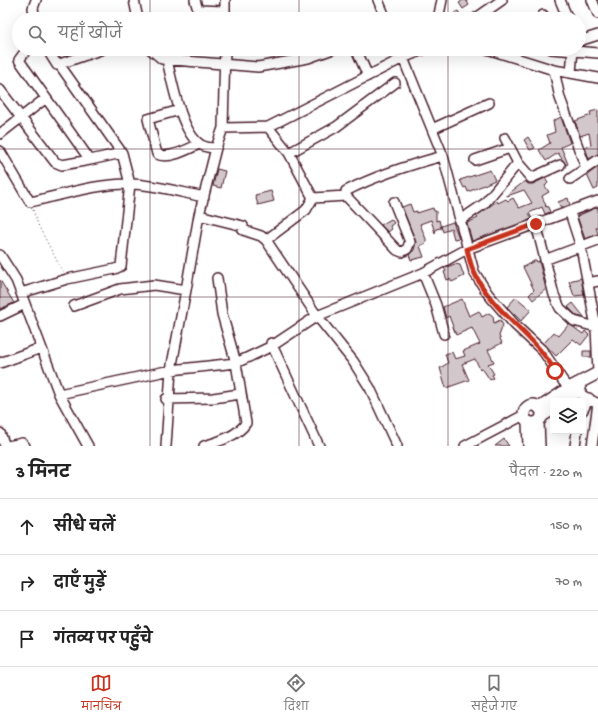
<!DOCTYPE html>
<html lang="hi">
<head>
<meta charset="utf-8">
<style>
  :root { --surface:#fff; --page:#f2f2f2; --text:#222; --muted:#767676; --line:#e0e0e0; --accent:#c8321e }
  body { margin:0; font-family:"Gochi Hand","Playpen Sans Deva",sans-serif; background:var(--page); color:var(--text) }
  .controls { position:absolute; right:12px; bottom:12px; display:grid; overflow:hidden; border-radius:4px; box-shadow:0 4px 16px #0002 }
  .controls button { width:36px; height:36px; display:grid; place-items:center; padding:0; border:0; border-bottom:1px solid var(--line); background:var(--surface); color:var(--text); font:20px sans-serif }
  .stop { position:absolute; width:12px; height:12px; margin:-9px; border:3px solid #c8321e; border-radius:50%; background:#fff }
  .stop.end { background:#c8321e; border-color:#fff; box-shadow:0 1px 4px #0008 }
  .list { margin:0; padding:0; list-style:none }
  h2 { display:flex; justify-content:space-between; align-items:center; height:52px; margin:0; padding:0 16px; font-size:17px }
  h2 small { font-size:13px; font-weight:400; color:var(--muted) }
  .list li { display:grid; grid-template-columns:26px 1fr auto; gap:12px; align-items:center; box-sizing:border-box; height:56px; padding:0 16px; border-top:1px solid var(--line) }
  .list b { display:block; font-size:15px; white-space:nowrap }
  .list em { font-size:13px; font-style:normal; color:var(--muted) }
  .icon { flex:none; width:22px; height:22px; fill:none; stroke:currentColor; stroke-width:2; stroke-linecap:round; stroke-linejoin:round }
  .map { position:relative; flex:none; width:598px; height:446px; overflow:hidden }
  .search { position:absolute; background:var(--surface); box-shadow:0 4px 16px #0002; left:12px; right:12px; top:12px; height:44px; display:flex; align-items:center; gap:10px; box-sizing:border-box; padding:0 14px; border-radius:22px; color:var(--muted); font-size:15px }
  .sheet { height:220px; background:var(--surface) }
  nav { display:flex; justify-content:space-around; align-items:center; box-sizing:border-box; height:56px; border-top:1px solid var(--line); background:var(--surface); font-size:11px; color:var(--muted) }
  nav a { display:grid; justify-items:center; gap:2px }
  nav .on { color:var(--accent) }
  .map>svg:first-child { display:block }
  .building { fill:#d2c7cb; stroke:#4a1f2b }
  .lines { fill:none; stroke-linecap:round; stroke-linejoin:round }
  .minor-casing { stroke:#4a1f2b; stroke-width:12 }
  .major-casing { stroke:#4a1f2b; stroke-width:14 }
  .path { stroke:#4a1f2b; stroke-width:1; stroke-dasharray:1 3; stroke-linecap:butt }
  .minor { stroke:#fff; stroke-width:9 }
  .major { stroke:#fff; stroke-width:11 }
  .route { stroke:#c8321e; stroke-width:5 }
  .grid { fill:none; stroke:#4a1f2b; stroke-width:1; stroke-opacity:0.55 }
</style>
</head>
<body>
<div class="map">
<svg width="598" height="446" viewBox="0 0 598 446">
  <rect width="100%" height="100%" fill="#fff"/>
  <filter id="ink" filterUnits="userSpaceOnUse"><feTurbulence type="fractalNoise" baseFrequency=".025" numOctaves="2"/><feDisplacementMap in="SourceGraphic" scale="8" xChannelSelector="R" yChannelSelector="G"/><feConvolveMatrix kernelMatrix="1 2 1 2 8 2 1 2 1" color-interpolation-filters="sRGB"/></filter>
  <g filter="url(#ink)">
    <path class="building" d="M463,0H466L469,5L463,9L459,3Z
      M458,11L463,19H454L452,15Z
      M598,110V154L589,159L585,147L591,145L589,133L580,136L575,121L591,115L590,112Z
      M561,117L570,143L561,147L568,164L566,165L558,153L546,161L539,150L550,143L547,135L555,132L553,121Z
      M528,137L535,148L530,150L524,140Z
      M598,167V188L594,190L587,175Z
      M217,169L225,171L221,188L213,186Z
      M490,170L495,180L468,192L466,187L464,188L460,180Z
      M545,178L548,183L545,186L549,192L542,196L546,206H545L548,207L550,212L545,214L542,207L529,213L532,219L472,241L467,223L478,218L476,216L497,201L498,203L506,199L508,201L513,198L519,208L532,203L524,190L507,196V195L525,181L528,184H533Z
      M271,191L274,201L258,205L255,195Z
      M568,198L570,205L561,208L558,202Z
      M410,204L413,212L417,211V213L433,208L434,211H436V221L439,220L441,228L436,229L435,233L431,220L420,224L426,239V243L420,246L424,257L411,260L409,255L414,250L416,242L402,207Z
      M598,207V226L596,227L598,234L585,239L577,216Z
      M391,219L394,223L390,226L392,229L388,232L381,225Z
      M453,222L459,238L454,239L451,228L443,232L441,226Z
      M536,260L537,262L539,261L546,289L533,300L529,295L534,290L523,267Z
      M455,264L460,265L464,276L452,282L450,279L447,280L444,272L446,271L444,268Z
      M581,278L584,295L574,296L569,281Z
      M0,280L14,303L0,309Z
      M516,297L531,310L521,321L507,307Z
      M462,299L469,316L479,311L482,317L489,313L493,316L494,323L500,320L503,325L499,336L502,343L488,350L494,362L488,364L494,374L492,375L494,378L490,380L482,368L480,369L475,359L462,364L469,380L446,388L440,368L448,363L445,354L452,352L455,359L465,356L463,351L480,344L472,328L456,335L449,316L446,318L443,307Z
      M573,303L585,318L577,316L568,307Z
      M569,324L583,334L585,331L589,335L581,345L573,339L556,356L544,343L554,332L559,336Z
      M583,351H591V357H583Z
      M504,439L509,446H495Z"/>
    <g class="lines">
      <defs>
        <path id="minor" d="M134,0L138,19
          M195,0L198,10L225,11
          M225,0V19
          M378,0L386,19
          M560,0L568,19
          M592,0L598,14
          M543,15L544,19
          M35,19L33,8L36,0
          M438,19L442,0
          M475,19L502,0
          M579,41L598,35
          M27,49L19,60L46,98
          M47,49L57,65L103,49
          M150,49L162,59L258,67L308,58L333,49
          M356,49L368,76
          M425,49L403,58L443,156L474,272L488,294L514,324L543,351L563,381L569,388L598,404
          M487,49L554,70L598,78
          M551,49L598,53
          M167,60C172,81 181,133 201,145C205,147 211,148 216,148
          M59,64L122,153
          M554,70L560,98L586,168
          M571,73L573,49
          M0,90L55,162L62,165L90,160
          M180,110L148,119L157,154C168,160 189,149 199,144
          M268,127L289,153L313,198
          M223,128L268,127L403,58L400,49
          M432,129L489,103
          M0,134L46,98L90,160L122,153L130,184L121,266L115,269L67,279L21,293
          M0,151L30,202C62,195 98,183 132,184C156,185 180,192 204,197
          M289,153L336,127L395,83
          M475,160L510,148
          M518,163L531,178L560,165
          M570,179L598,160
          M346,196L397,250L402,252L407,249L410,242L394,202
          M313,198L346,196V191C377,175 409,165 443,156
          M570,213L581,247L596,327L598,373
          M199,215L243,226V230L261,236L266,240L317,316L353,361L370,388L397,446
          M459,221L484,204L518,163L505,138
          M536,224L554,295L560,308L574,321L596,327
          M266,240L306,210L313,198
          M0,255L16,280L59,394L88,446
          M547,259L598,240
          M423,273L436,305L444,334
          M588,283L598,281
          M74,306L120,289L154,285L186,290
          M0,316L25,304
          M271,343L319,446
          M0,363L41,348
          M59,394L171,370L236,363L272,346L317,316L423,273L467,249L598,201
          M166,399L213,398L240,394
          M583,410L589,398
          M0,433L5,446
          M8,446L22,443L25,446
          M166,446L171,370L186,290L199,215L216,148L223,128L225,49
          M204,446C217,442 238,436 246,423L236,363L222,314L217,278
          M465,446L524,415
          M575,446L577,431
          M592,446L598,403"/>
        <path id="major" d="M564,401L580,389
          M524 414a9 9 0 1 1 18 0a9 9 0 1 1-18 0Z
          M539,408L569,388L598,373
          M542,416L553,409
          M528,422L529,446
          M538,422L539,446"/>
      </defs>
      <use href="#minor" class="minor-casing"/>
      <use href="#major" class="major-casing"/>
      <path class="path" d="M33,210L39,227L63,272"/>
      <use href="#minor" class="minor"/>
      <use href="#major" class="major"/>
    </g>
  </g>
  <g class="lines" filter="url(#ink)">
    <path class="route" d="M536,224L467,249C469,256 470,265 474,272C492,312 534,334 555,371"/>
  </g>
  <path class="grid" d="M150,0V19M299,0V19M448,0V19M150,49V446M299,49V446M448,49V446M0,149H598M0,297H598"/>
</svg>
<div class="controls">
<button><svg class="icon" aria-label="layers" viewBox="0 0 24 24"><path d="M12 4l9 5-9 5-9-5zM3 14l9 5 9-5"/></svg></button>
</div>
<div class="stop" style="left:555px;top:371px"></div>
<div class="stop end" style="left:536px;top:224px"></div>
<div class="search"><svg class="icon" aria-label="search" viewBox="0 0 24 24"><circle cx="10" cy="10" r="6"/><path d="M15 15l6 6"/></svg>यहाँ खोजें</div>
</div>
<section class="sheet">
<h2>3 मिनट<small>पैदल · 220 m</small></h2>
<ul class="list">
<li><svg class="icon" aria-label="ahead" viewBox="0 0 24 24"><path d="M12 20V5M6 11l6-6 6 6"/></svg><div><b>सीधे चलें</b></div><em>150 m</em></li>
<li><svg class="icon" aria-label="right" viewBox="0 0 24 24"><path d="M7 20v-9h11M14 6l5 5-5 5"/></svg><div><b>दाएँ मुड़ें</b></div><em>70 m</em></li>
<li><svg class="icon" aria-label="arrive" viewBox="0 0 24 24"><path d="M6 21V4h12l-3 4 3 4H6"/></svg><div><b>गंतव्य पर पहुँचे</b></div></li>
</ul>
</section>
<nav>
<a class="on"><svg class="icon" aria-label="map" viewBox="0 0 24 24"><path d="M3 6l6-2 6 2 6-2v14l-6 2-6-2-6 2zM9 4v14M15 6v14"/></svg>मानचित्र</a>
<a><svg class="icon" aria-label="directions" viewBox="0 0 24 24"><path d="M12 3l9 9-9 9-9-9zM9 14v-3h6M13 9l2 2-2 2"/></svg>दिशा</a>
<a><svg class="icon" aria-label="saved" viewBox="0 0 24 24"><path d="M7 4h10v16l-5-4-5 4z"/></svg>सहेजे गए</a>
</nav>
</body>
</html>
